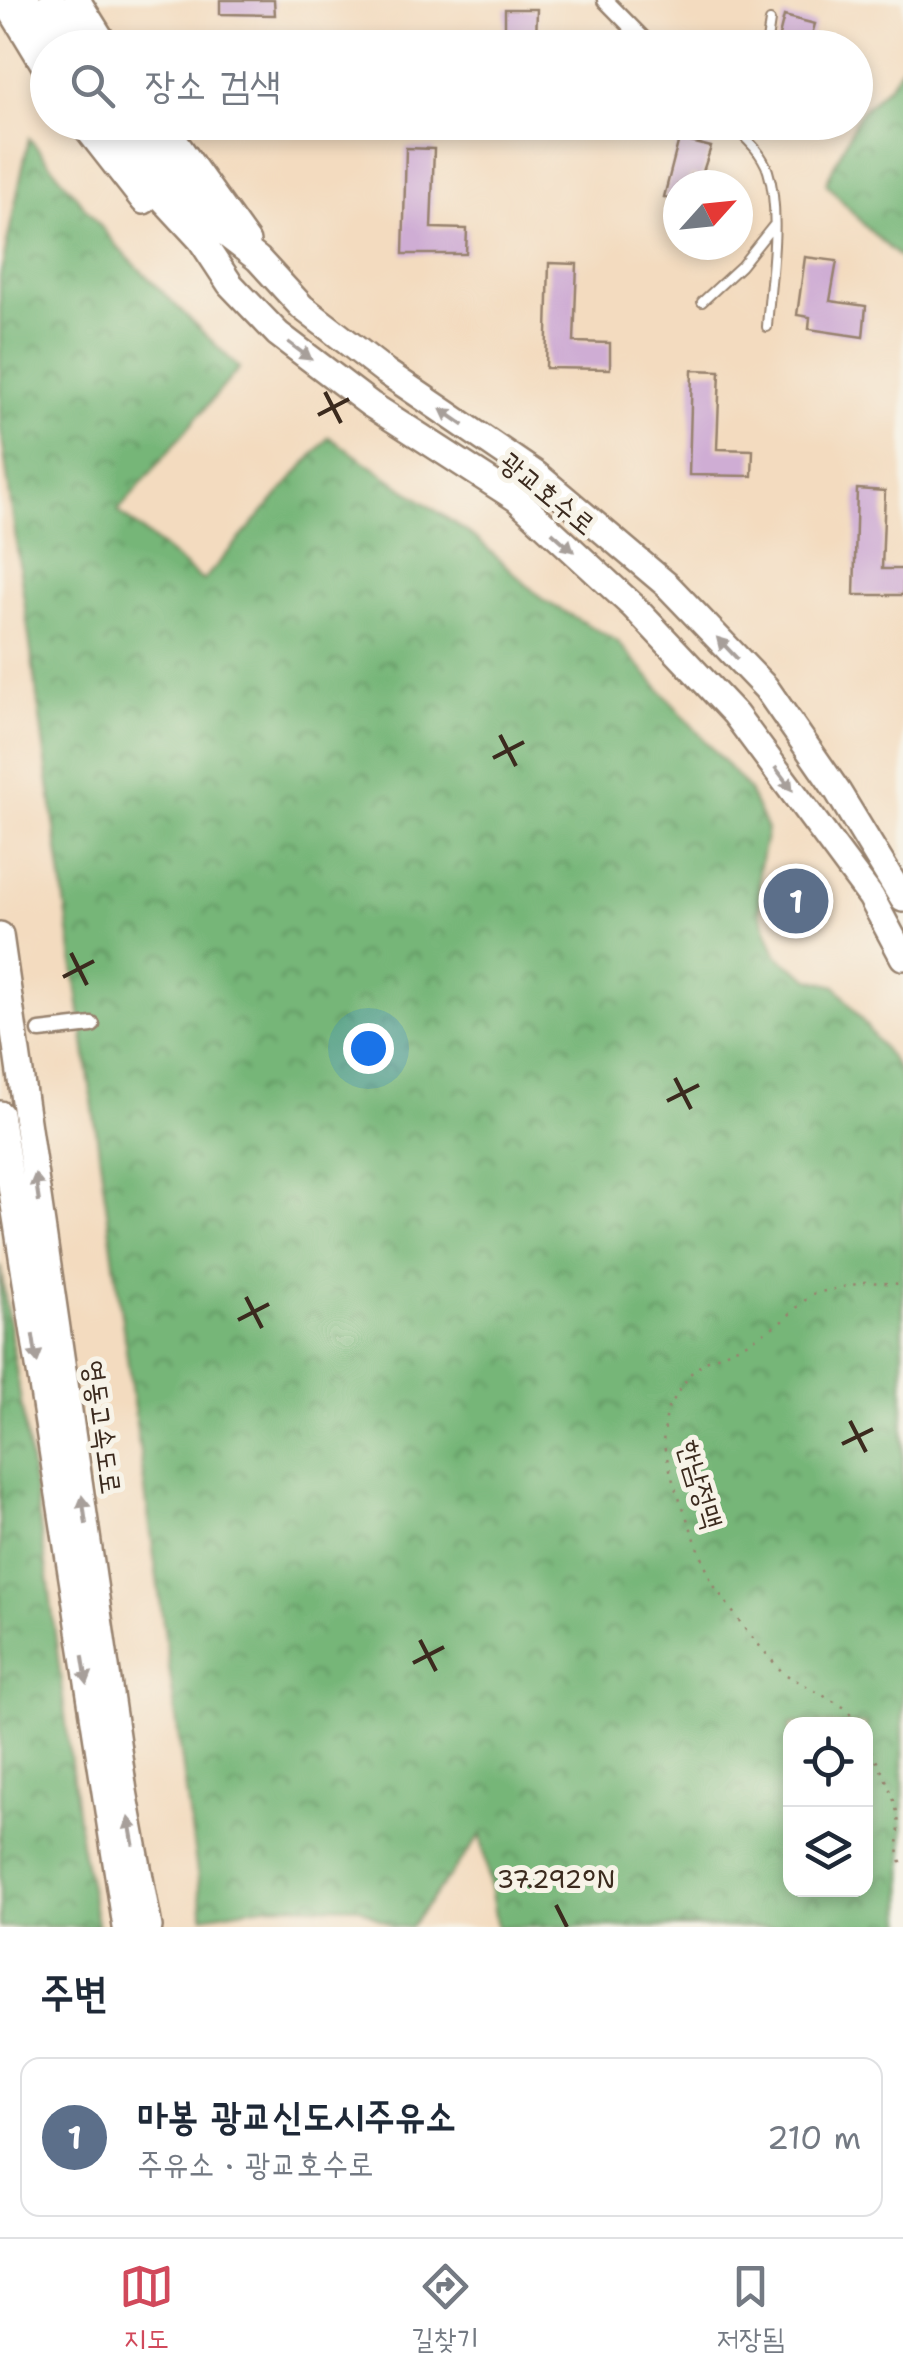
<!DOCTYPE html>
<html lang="ko">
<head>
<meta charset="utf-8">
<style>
  :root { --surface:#fff; --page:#f2f2f3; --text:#1f2937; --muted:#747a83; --line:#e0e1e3; --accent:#d1495b }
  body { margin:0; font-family:"Shantell Sans","Poor Story",sans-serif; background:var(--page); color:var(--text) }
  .controls { position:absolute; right:30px; bottom:30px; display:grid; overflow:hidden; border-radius:20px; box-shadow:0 5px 15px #0003 }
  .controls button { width:90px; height:90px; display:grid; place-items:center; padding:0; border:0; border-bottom:2px solid var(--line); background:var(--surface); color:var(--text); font:50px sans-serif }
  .compass { position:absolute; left:663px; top:170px; width:90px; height:90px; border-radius:50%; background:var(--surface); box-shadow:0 5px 15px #0003; rotate:63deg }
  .you { position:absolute; left:368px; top:1048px; width:35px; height:35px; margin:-25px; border:8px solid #fff; border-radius:50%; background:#1a73e8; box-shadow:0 0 0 15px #1a73e833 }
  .badge { display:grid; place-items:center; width:65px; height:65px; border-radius:50%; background:var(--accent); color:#fff; font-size:32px; font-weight:700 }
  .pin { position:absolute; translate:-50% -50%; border:5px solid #fff; box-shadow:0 2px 10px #0006 }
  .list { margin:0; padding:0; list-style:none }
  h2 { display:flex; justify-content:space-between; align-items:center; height:130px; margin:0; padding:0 40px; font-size:42px }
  h2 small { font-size:32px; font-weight:400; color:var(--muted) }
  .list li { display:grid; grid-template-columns:65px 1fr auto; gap:30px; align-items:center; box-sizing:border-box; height:160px; margin:0 20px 20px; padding:0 20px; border:2px solid var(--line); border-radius:20px }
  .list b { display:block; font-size:38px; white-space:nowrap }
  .list p { margin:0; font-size:32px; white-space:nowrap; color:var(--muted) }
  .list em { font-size:32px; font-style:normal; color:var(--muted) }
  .icon { flex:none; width:55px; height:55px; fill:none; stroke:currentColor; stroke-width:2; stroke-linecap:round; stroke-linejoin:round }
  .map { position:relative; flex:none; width:903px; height:1927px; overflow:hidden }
  .search { position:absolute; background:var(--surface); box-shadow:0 5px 15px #0003; left:30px; right:30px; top:30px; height:110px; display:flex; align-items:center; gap:25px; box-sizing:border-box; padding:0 35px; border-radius:55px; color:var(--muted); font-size:38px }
  .sheet { height:310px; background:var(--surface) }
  nav { display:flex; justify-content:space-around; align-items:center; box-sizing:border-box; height:140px; border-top:2px solid var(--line); background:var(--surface); font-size:28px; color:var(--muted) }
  nav a { display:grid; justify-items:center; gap:5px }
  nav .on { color:var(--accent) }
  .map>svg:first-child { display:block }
  .forest { fill:url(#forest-crowns); stroke:#58704b; stroke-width:2.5; fill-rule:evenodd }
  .building { fill:#cfadd4 }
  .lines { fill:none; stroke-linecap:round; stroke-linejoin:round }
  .lane-casing { stroke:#97826e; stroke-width:12 }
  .street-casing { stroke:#97826e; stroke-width:19 }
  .highway-casing { stroke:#97826e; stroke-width:30 }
  .path { stroke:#97826e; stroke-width:2.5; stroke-dasharray:2.5 8; stroke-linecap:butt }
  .lane { stroke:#fff; stroke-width:8 }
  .street { stroke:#fff; stroke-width:14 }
  .highway { stroke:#fff; stroke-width:25 }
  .oneway { fill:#a79f9a }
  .ticks { fill:none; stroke:#3b2a1e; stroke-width:4 }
  .labels { text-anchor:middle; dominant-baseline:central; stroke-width:10; stroke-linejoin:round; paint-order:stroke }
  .street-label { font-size:28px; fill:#3b2a1e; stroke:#f7f3e8 }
  .ticks-label { font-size:25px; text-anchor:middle; fill:#3b2a1e; stroke:#f7f3e8; stroke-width:10; stroke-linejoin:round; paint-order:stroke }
</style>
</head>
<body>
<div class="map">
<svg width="903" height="1927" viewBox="0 0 903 1927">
  <defs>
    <pattern id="forest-crowns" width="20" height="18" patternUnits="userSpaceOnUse" patternTransform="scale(2.5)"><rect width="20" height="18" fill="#76b678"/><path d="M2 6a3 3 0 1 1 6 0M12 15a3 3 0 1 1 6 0" fill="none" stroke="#629462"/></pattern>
  </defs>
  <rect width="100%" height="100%" fill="#f7f3e8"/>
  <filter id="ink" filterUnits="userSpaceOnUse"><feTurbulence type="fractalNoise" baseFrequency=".01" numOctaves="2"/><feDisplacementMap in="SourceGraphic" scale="20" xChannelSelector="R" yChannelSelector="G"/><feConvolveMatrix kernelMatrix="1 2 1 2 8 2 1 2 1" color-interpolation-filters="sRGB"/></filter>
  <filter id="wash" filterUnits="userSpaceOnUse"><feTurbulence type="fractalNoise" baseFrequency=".0048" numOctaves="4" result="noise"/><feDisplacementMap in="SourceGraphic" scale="40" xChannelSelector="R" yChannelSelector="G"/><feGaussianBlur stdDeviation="2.25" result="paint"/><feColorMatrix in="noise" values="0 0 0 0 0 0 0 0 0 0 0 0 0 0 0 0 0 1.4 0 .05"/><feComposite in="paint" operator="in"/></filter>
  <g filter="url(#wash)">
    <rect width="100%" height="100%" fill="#f3dbbf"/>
    <path class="forest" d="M903,64V261L865,226L826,183L859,114L891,83Z
      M29,138L119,249L239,368L118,511L203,581L329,437L477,539L543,600L617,641L748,789L767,830L759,870L760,912L776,955L810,979L836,986L897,1067L903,1083V1927H497L481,1835L410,1927H393L359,1907L270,1905L203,1916L0,423V277ZM790,1724H866V1890H790Z
      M0,1265L49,1585L81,1844L98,1927H0Z"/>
    <g id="blocks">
      <path class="building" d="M220,0H274L275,15L220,14Z
        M505,9H537L536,41H525V48H505Z
        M784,16L815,24L808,48H776Z
        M679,139L711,147L701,178L691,175L688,185H678V200L664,197Z
        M406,148L434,149L431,228L467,229L466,254H403Z
        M805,257L837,261L830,301L866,306L863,337L809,329L810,317L797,315Z
        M549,263L577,264L574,342L610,343V369L546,368Z
        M692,370L720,371L717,449L753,450L752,476L689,475Z
        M857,489L885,491L882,569H903V595H854Z"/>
    </g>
  </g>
  <g filter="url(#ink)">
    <use href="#blocks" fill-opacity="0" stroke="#97826e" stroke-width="2.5"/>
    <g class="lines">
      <defs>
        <path id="lane" d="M766,48L770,21
          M729,122C744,137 761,150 768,171C782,215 770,281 767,327
          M702,302L741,266L773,226"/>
        <path id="street" d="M605,0L652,48
          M40,1031L92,1025"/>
        <path id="highway" d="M5,0L48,71
          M27,0L56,48
          M52,0L82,48
          M77,0L107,48
          M82,122L144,201
          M107,122L163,199L201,240L230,284L278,334L370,404L517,499L633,606L735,714L871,897L903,957
          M134,122L214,225L258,259L302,307L386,372L537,475L667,585L766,688L838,792L903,899
          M161,122L247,242
          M0,935L124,1791L149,1927
          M0,1114L126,1927"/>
      </defs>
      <use href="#lane" class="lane-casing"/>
      <use href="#street" class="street-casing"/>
      <use href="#highway" class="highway-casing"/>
      <path class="path" d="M856,1724L847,1709L783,1673L745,1629L712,1583L674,1485L663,1442L667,1410L690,1374L706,1361L749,1342L781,1322L812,1294L865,1282L903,1284
        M866,1742C879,1765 894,1791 898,1818C901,1836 894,1850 903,1867"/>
      <use href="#lane" class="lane"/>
      <use href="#street" class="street"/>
      <use href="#highway" class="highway"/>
    </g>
    <defs><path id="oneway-solid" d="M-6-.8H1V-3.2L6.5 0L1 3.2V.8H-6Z" transform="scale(2.5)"/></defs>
    <g class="oneway">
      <use href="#oneway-solid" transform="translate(300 351) rotate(37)"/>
      <use href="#oneway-solid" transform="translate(452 417) rotate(-145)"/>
      <use href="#oneway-solid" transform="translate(563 542) rotate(42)"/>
      <use href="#oneway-solid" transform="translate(727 648) rotate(-134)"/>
      <use href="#oneway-solid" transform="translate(784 779) rotate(53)"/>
      <use href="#oneway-solid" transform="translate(37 1188) rotate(-98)"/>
      <use href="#oneway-solid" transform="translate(35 1349) rotate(81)"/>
      <use href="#oneway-solid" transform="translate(84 1510) rotate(-98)"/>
      <use href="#oneway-solid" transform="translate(85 1670) rotate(81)"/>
      <use href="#oneway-solid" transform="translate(131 1831) rotate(-100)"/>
    </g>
  </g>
  <path class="ticks" d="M325,392L341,423M318,415L349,399M500,735L516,766M493,758L524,742M71,953L87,985M63,977L94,961M675,1078L691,1109M667,1101L699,1085M246,1297L262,1328M238,1320L269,1304M850,1421L866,1452M842,1444L873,1429M420,1640L436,1671M413,1663L444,1647M556,1905L567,1927"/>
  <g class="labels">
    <g class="street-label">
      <text transform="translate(548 493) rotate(39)">광교호수로</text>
      <text transform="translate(103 1427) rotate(82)">영동고속도로</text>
      <text transform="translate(701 1484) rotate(73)">한남정맥</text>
    </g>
  </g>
  <g class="ticks-label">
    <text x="556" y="1888">37.292°N</text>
  </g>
</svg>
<div class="controls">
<button><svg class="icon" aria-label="locate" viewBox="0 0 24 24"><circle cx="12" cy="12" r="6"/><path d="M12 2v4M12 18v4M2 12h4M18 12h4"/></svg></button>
<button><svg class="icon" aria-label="layers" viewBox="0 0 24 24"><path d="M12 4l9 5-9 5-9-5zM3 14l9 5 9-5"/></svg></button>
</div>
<svg class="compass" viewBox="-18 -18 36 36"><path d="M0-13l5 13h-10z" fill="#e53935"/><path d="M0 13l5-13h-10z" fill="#747a83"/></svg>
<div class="you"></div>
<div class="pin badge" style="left:796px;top:901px;background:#5c6f8a">1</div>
<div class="search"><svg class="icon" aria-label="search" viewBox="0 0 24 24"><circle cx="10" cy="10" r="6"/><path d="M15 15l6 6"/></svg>장소 검색</div>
</div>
<section class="sheet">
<h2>주변<small></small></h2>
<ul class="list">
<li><span class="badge" style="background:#5c6f8a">1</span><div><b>마봉 광교신도시주유소</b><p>주유소 · 광교호수로</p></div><em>210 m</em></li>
</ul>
</section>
<nav>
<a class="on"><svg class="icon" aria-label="map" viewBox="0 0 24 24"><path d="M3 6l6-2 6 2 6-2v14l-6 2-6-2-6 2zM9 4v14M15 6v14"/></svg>지도</a>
<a><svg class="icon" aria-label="directions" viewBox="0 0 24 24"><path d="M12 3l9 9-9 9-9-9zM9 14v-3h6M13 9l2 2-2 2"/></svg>길찾기</a>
<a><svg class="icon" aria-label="saved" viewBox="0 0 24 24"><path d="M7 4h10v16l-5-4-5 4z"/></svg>저장됨</a>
</nav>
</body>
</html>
